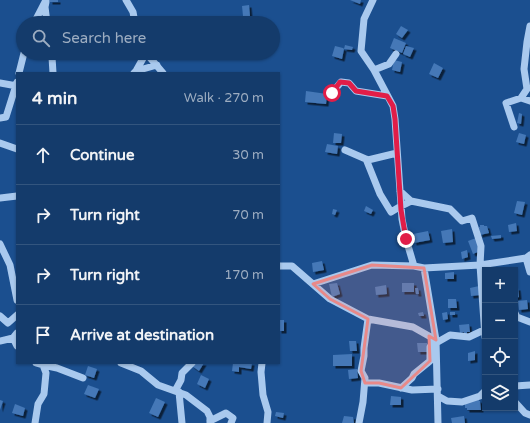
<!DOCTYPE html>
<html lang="en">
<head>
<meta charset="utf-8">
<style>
  :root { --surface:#143b6b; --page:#214673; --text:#f1f3f6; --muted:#9dadc1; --line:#33557e }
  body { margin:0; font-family:"Varela Round",sans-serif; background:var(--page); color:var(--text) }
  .controls { position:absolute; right:12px; bottom:12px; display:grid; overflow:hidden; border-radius:0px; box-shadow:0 1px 3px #0004 }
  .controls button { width:36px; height:36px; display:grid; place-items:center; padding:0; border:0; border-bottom:1px solid var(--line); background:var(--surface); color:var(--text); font:20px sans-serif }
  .stop { position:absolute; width:12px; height:12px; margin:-9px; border:3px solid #e11d48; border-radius:50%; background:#fff }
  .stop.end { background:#e11d48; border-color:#fff; box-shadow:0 1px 4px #0008 }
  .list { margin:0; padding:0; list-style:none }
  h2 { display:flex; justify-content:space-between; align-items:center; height:52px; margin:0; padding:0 16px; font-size:17px }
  h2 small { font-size:13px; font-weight:400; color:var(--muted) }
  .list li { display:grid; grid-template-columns:26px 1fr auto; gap:12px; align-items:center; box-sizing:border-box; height:60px; padding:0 16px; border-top:1px solid var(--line) }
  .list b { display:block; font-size:15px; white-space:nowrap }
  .list em { font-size:13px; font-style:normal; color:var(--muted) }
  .icon { flex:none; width:22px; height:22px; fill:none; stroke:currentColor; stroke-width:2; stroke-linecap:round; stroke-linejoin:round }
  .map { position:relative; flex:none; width:530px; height:423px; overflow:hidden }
  .search { position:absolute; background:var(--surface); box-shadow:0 1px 3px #0004; left:16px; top:16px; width:264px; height:44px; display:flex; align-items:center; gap:10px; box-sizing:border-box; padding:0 14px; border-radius:22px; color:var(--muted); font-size:15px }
  .panel { position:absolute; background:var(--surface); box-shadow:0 1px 3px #0004; left:16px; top:72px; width:264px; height:292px; border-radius:0px }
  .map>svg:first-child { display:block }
  .building { fill:#4478b7; filter:url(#shadow) }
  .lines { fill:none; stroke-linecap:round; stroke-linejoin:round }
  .minor { stroke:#a9c9ee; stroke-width:7 }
  .route { stroke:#e11d48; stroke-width:5 }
  .marked { fill:#e88989; fill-opacity:0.2; stroke:#e88989; stroke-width:3; stroke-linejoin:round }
</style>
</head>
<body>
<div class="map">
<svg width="530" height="423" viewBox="0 0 530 423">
  <defs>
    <filter id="shadow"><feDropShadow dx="2.5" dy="2.5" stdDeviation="0" flood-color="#0009"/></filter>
  </defs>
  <rect width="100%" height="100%" fill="#1b4f8f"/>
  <path class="building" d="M50,0H58V2H50Z
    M350,0H361L360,4Z
    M249,5L250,16H243L242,6Z
    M401,26L408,30L402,38L396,34Z
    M394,38L406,43L402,53L390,48Z
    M345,45L353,47L352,50L344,49Z
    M335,46L343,48L344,49L342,59L332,56Z
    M406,46L414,48L410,57L403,54Z
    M394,60L402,62L400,72L392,70Z
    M434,63L443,68L438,78L429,74Z
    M306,91L327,94L326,104L305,102Z
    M519,113L522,114L521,124L517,123Z
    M334,133L342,134L341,143H333Z
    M519,133L526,135L524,144L516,142Z
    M327,144L338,146L337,154L325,152Z
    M517,201L525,202L522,215L514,213Z
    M366,206L373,210L371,214L364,211Z
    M333,209L337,210L335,215L332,214Z
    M516,223L517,231L509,232L508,225Z
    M480,225H484V226H487L489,233L480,235L479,227H480Z
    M452,229L453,242L443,243L441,231Z
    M428,231L430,240L414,243L413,234Z
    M501,235V238L492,239L491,236Z
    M476,238L480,251L473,254L468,241Z
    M467,250L468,257L462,259L461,252Z
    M322,261L324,270L313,272L312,263Z
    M454,272V279H445V273Z
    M337,283L340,294L332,297L329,284Z
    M402,283H414V292H402Z
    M386,285L387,294L376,295L375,287Z
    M479,286L480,295L471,296L470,288Z
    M415,288H418L419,294H416Z
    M515,288H518L519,297L515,298Z
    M448,299H456L457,308H448Z
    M527,300L528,309L519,310L518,301Z
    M423,312L424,316H419L418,313Z
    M447,312L448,319L443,320L442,313Z
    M450,312H455V315H450Z
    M279,320H284V331H279Z
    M469,324L470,332H467V334H464V332L460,333L459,325Z
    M349,341H356L357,351H350Z
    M417,343H427V352H418Z
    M475,351V360L468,361V353Z
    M352,354V366H333V355Z
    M194,363H204L199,371L192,366Z
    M233,363H252L251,369L239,367V372L232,371Z
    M88,366L97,369L94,378L85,375Z
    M357,369L358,378L349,379L348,370Z
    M201,375L209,379L205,388L197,384Z
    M88,385L99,389L95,398L84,394Z
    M391,396L401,397V405H390Z
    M156,398L165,402L158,417L149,413Z
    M0,400L3,401L0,410Z
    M476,400H479V401H480L481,410H467V408H465V404L467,401H476Z
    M15,404L25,408L23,416L12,413Z
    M276,412L284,413L283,418L275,416Z
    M344,416L353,417L354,423H342Z
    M464,416L465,423H452L451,418Z"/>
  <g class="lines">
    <path class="minor" d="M126,0L133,12L135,23
      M373,0L364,19L361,51L374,70L393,106L395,119L402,219L406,239L414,266L424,268L480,265L526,258L530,255
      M46,2L45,7L47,23
      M34,23L46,0
      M51,53L52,57L53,73
      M146,53L163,73
      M374,70L389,64L396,54
      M136,71L146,53
      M19,73L24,53
      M134,73L136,71L157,65
      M0,83L17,86
      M332,93L341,82L349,83L356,91L387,96
      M521,98L527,89L524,69L527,42L530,26
      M0,118L6,117L17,82
      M514,127L506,103L521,98L530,101
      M0,143L17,149
      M345,150L368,160L397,153
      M366,159L380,194L391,212L401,206L411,201
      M400,191L411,201L450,209L462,221L472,218L481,246L480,265L485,337
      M0,198L17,196
      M0,244L10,265L17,300
      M526,258L530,272
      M279,266H292L330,299L368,319L413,327L436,340L424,268
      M313,284L372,265L414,266
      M515,313L517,317L530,322
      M0,316L8,323L17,315
      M13,338L17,346
      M436,340L438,423
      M0,341L13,338L17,333
      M436,343L450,335L469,337L484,330
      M36,363L43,365L57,368L83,378
      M121,363L141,371L158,385L186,395L207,411L210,417V423
      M262,363L261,372L263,395L268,412L267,423
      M365,383H379L412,390L438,389
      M515,386L530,385
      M401,388L412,378L414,374L430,361V347L434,339
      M175,391L181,380L182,373L192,363
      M179,392L182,423
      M438,396L447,401L462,402L480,396L485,391
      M515,402L525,413L530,415
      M210,421L226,413L233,418L231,423
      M35,423L38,404L44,394L46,373L43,365
      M359,423L363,402L365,378L361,371L364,356V348L368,319"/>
  </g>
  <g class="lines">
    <path class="route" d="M332,93L340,82L349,83L356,91L387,96L393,106L395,119L401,210L406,239"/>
  </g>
  <path class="marked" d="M372,265L424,268L436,340L429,336L430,361L401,388L379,383H365L361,371L368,319L330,299L313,284Z"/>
</svg>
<div class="controls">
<button>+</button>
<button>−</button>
<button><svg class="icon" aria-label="locate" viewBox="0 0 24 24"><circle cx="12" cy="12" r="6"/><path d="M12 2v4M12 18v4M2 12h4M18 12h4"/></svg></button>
<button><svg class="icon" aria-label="layers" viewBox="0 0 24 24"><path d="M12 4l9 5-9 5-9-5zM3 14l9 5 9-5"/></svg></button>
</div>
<div class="stop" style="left:332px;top:93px"></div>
<div class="stop end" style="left:406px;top:239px"></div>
<div class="search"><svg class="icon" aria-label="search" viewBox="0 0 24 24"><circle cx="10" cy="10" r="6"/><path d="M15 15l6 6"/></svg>Search here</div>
<section class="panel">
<h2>4 min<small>Walk · 270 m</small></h2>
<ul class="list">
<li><svg class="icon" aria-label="ahead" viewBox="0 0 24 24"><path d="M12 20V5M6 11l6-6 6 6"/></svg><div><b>Continue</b></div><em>30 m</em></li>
<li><svg class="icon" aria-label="right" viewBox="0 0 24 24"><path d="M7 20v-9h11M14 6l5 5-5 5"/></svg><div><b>Turn right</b></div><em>70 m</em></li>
<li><svg class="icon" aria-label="right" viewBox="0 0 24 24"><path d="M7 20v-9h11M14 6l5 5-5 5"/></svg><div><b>Turn right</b></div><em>170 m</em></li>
<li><svg class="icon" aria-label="arrive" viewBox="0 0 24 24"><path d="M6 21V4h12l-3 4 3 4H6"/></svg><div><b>Arrive at destination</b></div></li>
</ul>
</section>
</div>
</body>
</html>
